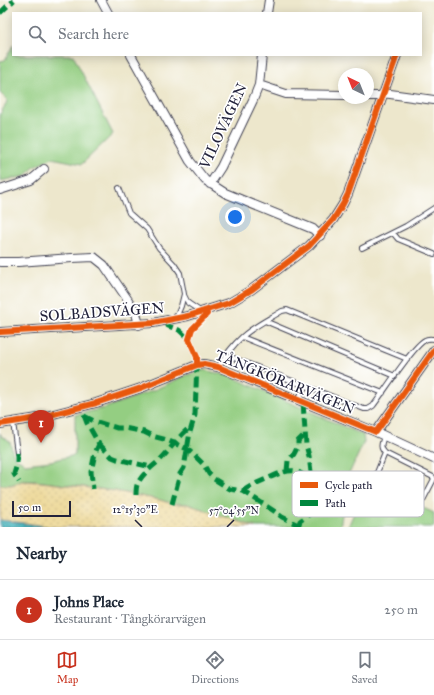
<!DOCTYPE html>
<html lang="en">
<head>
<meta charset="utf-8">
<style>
  :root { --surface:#fff; --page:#f2f2f3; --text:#1f2937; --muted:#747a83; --line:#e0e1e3; --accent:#c8321e }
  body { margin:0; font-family:"IM FELL Great Primer",serif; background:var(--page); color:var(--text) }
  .compass { position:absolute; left:338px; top:68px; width:36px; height:36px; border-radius:50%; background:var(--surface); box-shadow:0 2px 10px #0003; rotate:317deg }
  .scale { position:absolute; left:12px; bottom:10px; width:59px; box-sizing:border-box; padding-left:4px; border:2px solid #22223b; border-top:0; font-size:11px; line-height:14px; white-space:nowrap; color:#22223b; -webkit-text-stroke:3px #fff; paint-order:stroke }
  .you { position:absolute; left:235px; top:217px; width:14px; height:14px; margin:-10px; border:3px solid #fff; border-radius:50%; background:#1a73e8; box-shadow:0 0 0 6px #1a73e833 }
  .badge { display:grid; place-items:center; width:26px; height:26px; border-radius:50%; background:var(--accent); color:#fff; font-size:13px; font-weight:700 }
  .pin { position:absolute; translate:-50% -33px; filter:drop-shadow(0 1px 2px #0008) }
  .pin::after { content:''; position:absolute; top:21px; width:14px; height:12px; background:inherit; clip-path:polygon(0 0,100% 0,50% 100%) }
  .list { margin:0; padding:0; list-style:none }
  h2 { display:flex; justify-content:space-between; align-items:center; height:52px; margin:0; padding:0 16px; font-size:17px }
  h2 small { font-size:13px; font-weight:400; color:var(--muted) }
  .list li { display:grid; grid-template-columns:26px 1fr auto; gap:12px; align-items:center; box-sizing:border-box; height:60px; padding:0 16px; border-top:1px solid var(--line) }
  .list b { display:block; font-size:15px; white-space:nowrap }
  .list p { margin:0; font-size:13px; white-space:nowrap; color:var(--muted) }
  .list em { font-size:13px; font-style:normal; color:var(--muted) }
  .icon { flex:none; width:22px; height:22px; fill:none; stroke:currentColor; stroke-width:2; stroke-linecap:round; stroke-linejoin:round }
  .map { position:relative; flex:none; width:434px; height:527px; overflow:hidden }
  .search { position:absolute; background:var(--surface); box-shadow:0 2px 10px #0003; left:12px; right:12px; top:12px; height:44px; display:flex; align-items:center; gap:10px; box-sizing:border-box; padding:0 14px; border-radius:0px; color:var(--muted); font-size:15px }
  .sheet { height:112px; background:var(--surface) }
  nav { display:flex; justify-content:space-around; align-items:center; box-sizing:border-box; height:56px; border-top:1px solid var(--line); background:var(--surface); font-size:11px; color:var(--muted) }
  nav a { display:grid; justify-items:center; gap:2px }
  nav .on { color:var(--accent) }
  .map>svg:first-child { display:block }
  .green { fill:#94ce82; stroke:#5b785e }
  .sand { fill:url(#sand-dots); stroke:#887e6c }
  .water { fill:url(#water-waves); stroke:#366e7e }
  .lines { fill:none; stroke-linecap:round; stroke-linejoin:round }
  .service-casing { stroke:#404051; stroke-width:6 }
  .minor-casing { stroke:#404051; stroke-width:10 }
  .service { stroke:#fff; stroke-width:4 }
  .minor { stroke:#fff; stroke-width:8 }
  .quiet { stroke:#00873e; stroke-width:5; stroke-dasharray:10 5; stroke-linecap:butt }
  .cycleway-casing { stroke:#fff; stroke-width:8 }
  .cycleway { stroke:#e8590c; stroke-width:6 }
  .ticks { fill:none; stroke:#22223b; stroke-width:1.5 }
  .labels { text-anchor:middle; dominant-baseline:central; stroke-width:3.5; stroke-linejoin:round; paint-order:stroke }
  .street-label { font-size:15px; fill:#22223b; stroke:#fff }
  .key { fill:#fff; stroke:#bdbdc4; stroke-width:1 }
  .key-label { font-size:11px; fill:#22223b }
  .ticks-label { font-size:10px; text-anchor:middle; fill:#22223b; stroke:#fff; stroke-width:3.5; stroke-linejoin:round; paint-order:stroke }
</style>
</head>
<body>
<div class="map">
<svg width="434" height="527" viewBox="0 0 434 527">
  <defs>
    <pattern id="sand-dots" width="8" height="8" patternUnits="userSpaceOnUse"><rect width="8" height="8" fill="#eeda9e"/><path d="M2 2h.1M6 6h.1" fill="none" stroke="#ccbb89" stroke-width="1.8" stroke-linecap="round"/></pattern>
    <pattern id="water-waves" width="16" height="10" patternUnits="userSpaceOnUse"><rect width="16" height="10" fill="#4bbac2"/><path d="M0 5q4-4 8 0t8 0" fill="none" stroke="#3e979f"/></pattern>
  </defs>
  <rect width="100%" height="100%" fill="#fff"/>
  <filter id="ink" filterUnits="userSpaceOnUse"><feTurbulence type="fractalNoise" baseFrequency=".025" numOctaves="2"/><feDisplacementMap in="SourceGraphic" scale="8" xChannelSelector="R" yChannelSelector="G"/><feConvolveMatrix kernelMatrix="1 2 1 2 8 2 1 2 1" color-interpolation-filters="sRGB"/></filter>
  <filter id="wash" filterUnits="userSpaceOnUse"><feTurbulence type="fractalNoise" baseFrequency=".012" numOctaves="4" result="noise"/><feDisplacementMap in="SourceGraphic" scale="16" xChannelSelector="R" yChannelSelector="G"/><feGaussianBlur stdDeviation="0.9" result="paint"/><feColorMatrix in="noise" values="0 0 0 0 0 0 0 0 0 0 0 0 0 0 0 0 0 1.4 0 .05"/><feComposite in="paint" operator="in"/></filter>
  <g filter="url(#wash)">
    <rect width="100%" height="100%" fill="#ede7cc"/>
    <path class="green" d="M13,45V55H73L113,134L82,164L52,158L34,167L26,176L0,181V114L6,104L7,100L0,93V61L5,60Z
      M204,370L230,376L363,435L364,442L349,474L340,527H256L187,504H173L160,500L115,491L36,481H22L11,485H0V433L2,437C14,440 9,447 15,458L20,460L25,464L51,461L75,455V415L105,408L154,390L187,375Z
      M367,482L434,513V527H348Z"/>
    <path class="sand" d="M22,481L42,482L115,491L160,500L173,504H187L255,527H52L0,520V485H11Z"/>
    <path class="water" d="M0,520L52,527H0Z"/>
  </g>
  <g filter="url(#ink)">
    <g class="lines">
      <defs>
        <path id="service" d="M119,188L129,213L147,229L159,248L174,264L180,273L184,294L181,306L176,318
          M393,233L398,239L434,254
          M362,248L406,226L434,208
          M184,295L188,303L200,311
          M265,321L395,376
          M242,337L383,393
          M226,355L364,409H368L373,406C383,393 413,346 425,340C428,338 431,339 434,339
          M218,367C225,356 232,346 242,337C254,326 269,319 282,311L287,310L407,359
          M298,400L305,386
          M13,422L17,453
          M384,436C382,443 379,447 385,453L433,477L434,479L423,500L421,501L376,480V475L385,453"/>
        <path id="minor" d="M101,0L108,13
          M267,13L269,0
          M131,55L190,161L205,180L225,193L313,229L320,236
          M259,85L286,94L344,95
          M383,93L434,100
          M368,96H382
          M210,184L221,167L253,100L259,85L262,55
          M0,190L31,180L44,169
          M0,262H18L72,258L94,257L104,265L128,300L136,313L139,325
          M0,332L153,323L188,316L229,303L251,290L309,246L333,220L343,204L348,194L397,55
          M0,424L38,418L96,403L141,388L197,365L204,364L218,367L376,432L434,459
          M376,432L434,350"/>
      </defs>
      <use href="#service" class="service-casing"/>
      <use href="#minor" class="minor-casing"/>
      <use href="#service" class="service"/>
      <use href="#minor" class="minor"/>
      <path class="quiet" d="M0,13L14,0
        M168,321V326L179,330L189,339
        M84,415L87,423L99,444L95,453L91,472L93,489
        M84,416L94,421L117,428H125L144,432L152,436L167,440L187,449L195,456L204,465L209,474L214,479L230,489L243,491L274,511L282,517L298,525
        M99,444L112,457L117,459L151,467
        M17,453V464L14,474L19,482
        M287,471L288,461L294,454L298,446V441L304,435
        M243,491C252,485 261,481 271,477C290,469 297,466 312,484
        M136,495C136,491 136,486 138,483C143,473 152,467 160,460C171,449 179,435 192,426
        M172,504L180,474L184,468L190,432L195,415L197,361
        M298,527L300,521L311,513L313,495L312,480L309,456L306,445L303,402"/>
      <defs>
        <path id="cycleway" d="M0,332L153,323L188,316L229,303L251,290L309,246L333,220L343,204L348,194L397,55
          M197,365V357L189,339L192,329L207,314L206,311
          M0,424L38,418L96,403L141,388L197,365L204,364L218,367L376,432L434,350"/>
      </defs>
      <use href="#cycleway" class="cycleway-casing"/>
      <use href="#cycleway" class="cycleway"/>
    </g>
  </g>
  <path class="ticks" d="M135,520L142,527M227,527L234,520"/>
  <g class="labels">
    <g class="street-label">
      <text transform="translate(223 126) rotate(-65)">VILOVÄGEN</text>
      <text transform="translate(102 312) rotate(-4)">SOLBADSVÄGEN</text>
      <text transform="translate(285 382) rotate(22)">TÅNGKÖRARVÄGEN</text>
    </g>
  </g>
  <rect x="292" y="471" width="132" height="46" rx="6" class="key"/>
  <rect x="300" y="482" width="18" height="6" fill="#e8590c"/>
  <rect x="300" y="500" width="18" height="6" fill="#00873e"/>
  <g class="key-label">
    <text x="325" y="489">Cycle path</text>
    <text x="325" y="507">Path</text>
  </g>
  <g class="ticks-label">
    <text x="135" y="513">12°15'30"E</text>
    <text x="234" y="514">57°04'55"N</text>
  </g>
</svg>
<svg class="compass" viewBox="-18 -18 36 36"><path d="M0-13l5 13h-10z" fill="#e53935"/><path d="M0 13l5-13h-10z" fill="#747a83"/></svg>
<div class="scale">50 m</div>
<div class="you"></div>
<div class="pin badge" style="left:41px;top:443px">1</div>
<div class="search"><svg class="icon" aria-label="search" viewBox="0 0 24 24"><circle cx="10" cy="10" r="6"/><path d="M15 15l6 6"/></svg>Search here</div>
</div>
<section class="sheet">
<h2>Nearby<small></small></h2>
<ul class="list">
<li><span class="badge">1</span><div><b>Johns Place</b><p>Restaurant · Tångkörarvägen</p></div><em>250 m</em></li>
</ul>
</section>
<nav>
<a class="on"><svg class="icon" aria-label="map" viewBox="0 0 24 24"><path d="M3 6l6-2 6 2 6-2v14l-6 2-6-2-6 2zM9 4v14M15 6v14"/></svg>Map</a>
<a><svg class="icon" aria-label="directions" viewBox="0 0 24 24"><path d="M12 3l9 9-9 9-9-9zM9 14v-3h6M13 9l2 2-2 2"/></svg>Directions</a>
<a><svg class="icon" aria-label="saved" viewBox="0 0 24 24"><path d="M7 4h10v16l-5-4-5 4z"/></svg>Saved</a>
</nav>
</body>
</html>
